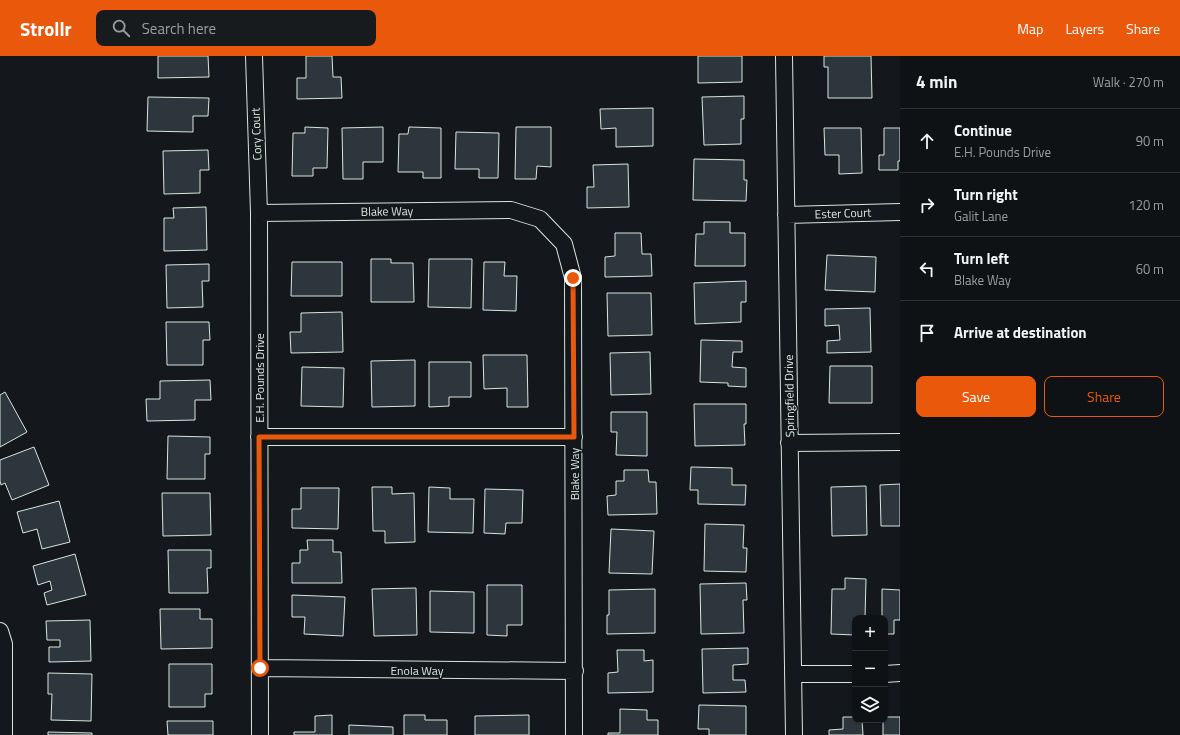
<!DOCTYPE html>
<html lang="en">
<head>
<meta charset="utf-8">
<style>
  :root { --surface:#0f1215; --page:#181b1e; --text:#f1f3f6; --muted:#9b9ea0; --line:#2f3234; --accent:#ea580c }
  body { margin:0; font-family:"Titillium Web",sans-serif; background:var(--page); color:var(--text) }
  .controls { position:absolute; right:12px; bottom:12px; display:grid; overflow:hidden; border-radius:8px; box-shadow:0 1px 3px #0004 }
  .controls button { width:36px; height:36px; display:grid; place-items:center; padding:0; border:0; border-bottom:1px solid var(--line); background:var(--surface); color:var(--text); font:20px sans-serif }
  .stop { position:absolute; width:12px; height:12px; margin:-9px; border:3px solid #ea580c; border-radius:50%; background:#fff }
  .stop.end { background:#ea580c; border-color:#fff; box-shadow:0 1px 4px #0008 }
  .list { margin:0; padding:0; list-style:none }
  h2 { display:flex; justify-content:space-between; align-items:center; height:52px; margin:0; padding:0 16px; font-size:17px }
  h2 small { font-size:13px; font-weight:400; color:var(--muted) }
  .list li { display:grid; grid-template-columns:26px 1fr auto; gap:12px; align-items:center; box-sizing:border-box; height:64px; padding:0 16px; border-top:1px solid var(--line) }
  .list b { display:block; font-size:15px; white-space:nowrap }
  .list p { margin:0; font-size:13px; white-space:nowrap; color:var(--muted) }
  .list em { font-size:13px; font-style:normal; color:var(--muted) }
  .actions { display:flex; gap:8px; padding:12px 16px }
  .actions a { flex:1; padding:9px 0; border:1px solid var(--accent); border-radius:8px; text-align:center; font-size:14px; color:var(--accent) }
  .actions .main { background:var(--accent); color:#fff }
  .icon { flex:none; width:22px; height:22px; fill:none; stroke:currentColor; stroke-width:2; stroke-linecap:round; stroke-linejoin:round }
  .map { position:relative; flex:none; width:900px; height:679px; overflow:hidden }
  header { display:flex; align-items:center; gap:24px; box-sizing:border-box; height:56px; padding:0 20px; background:var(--accent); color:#fff }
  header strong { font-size:19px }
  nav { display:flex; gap:22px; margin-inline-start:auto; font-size:14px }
  .search { width:280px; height:36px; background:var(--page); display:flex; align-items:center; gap:10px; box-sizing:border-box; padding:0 14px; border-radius:8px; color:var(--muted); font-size:15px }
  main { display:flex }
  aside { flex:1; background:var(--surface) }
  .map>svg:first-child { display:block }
  .building { fill:#2c363c; stroke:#d8e6dc }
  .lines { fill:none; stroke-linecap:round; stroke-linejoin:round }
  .minor-casing { stroke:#d8e6dc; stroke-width:18 }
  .minor { stroke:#14181c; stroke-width:16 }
  .route { stroke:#ea580c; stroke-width:5 }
  .labels { text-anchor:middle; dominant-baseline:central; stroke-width:3; stroke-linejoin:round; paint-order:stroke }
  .street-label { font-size:12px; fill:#d8e6dc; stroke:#14181c }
</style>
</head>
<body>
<header>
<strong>Strollr</strong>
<div class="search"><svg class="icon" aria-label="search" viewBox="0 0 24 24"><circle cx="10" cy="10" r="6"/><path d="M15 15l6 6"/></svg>Search here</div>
<nav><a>Map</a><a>Layers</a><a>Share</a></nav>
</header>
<main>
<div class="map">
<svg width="900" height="679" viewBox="0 0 900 679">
  <rect width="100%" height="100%" fill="#14181c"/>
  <path class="building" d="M158,0H208L209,21L158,22Z
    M306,0H332L333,21H341L342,42L297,43V22H306Z
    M698,0H742V26L698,27Z
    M824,0H871L872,42H828V11H824Z
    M744,40V63H741V88L704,89L702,41Z
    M148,41L209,42L208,60H193V76L147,75Z
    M653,52V90L616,91V72L601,73L600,53Z
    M305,71L328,72L327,112H313V120H292L293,77H305Z
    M383,71V106H363V123H343L342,72Z
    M409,71L441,72V122H423V116H398L399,78H408Z
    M516,71H551V111L537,110L536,123H515Z
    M824,72H861L862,117L839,118V99H825Z
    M884,72H900V105H898V114H879V99H884Z
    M456,76L499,77L498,122H479V113H455Z
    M208,94L209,114H200V137L164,138L163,95Z
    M694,103L744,104V124H747L746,145L693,144Z
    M628,108L629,151L587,152V131H594L593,109Z
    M206,151L207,194L164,195V162H174L173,152Z
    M704,166H730V177H745V210H695L696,178H704Z
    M615,177H641L642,198H651L652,220L605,221V201L615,200Z
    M827,199L876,201L875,236L825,234Z
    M371,203H391V207H413L414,246H371Z
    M429,203H472L471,252L428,251Z
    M292,206H342V240H291Z
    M484,206H505L504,220H517L516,255L483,254Z
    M209,208V225H202L203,251L167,252L166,209Z
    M746,225V246H741V266L695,268L694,227Z
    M607,237H651L652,279L608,280Z
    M870,252L871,296L827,297V285L840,284L839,269L825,270V253Z
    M342,256L343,296L291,297L290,276H301V257Z
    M166,266H209L210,284H203V309H167Z
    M701,284L742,285V296H733L732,311L746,312V331L728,330V327L700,326Z
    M650,296L651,338L611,339L610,297Z
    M483,299H527L528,351H507V332L484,333Z
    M415,304V350L372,351L371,305Z
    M429,306H471V341H449V350L429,351Z
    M830,310H872V347H829Z
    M302,311L344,312L343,351L301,350Z
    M210,324L211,344H195V364L147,365L146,343H160V325Z
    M5,336L27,376L0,391V339Z
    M694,348H746V368H744L745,389L695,390Z
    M611,356H647V400L616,399L617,376H611Z
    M168,380L210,381V398H205V423H167Z
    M34,391L49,429L12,444L5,427L1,429L0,425V404Z
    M691,411L732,412V429H746L745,449L698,448V434H690Z
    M624,414H648L649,426H656L657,458L608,459L607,440L616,439V425H624Z
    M900,428V470H881L880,429Z
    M866,430L867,479L832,480L831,431Z
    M372,431H392V438L414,437L415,486L385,487V475H373Z
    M429,431L450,432V443H474L473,477L428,476Z
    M301,432H339L338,473L292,472V453H301Z
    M485,433L523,434L522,467H506L505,478L484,477Z
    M162,437H210L211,479L163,480Z
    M59,445L70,486L42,493L37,473L23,477L17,456Z
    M705,468L744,469L743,492H747L746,516L704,515Z
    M611,473L654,475L652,518L609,517Z
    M307,484H333V496H341L342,527H292V507H300V494H308Z
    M168,494H211V512H207L208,537H169Z
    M75,498L86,539L47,549L44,537L52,534L50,525L38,529L33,510Z
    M845,522L866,523L865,562H855V579L831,578L832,533H845Z
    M746,527L747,544H743L744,577L701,578L700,528Z
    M487,529H522V569H507V580L487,579Z
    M416,532L417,579L374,580L372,533Z
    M655,533V577L607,578V559H609V534Z
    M882,533L900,534V564H894V578H885V562H882Z
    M430,535L474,536V577L430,576Z
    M292,539L345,541L343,580L304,578L305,561H292Z
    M160,553H200V563H212V592L161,593Z
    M90,564L91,605L49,606V591H60V584H47L46,565Z
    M748,592V608L733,609V624H745L746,636L703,637L702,593Z
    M617,594H644V605L653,604V636L608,637V617L618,616Z
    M169,608H212V638H205V651H169Z
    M48,617L92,618L91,665L51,664L52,638H48Z
    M699,649L746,650V679H709V673H698Z
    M620,653L647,654V664H658V679H608V677H620Z
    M332,659V679H294V676H315V660Z
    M404,659H425V664H447V679H404Z
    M529,659V679H475V660Z
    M843,661H855V664H862L863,679H829V674L843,673Z
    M885,661H900V679H883V664H885Z
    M167,665H213V679H168Z
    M349,669L393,671V679H349Z
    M48,676L92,677V679H48Z"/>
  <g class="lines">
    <defs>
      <path id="minor" d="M254,0L259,157L260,679
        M784,0L794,679
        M259,157L511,154L540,163L564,188L573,222L574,679
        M786,159L900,156
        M259,381H574
        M789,387L900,386
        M0,575L4,588V679
        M260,612L575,615
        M793,618H855
        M885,618L900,617"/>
    </defs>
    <use href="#minor" class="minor-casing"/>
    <use href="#minor" class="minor"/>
  </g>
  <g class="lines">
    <path class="route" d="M260,612L259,381H574L573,222"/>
  </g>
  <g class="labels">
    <g class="street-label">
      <text transform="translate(256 78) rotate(-92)">Cory Court</text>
      <text transform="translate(387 155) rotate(-1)">Blake Way</text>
      <text transform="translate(843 157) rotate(-2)">Ester Court</text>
      <text transform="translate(259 322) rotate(-90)">E.H. Pounds Drive</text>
      <text transform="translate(789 340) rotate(-91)">Springfield Drive</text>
      <text transform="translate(574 418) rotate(-90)">Blake Way</text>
      <text x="417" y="614">Enola Way</text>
    </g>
  </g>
</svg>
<div class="controls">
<button>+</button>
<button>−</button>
<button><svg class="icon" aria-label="layers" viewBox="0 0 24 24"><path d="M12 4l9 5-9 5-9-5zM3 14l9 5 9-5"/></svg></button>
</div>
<div class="stop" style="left:260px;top:612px"></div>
<div class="stop end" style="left:573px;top:222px"></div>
</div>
<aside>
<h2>4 min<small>Walk · 270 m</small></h2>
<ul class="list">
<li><svg class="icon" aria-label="ahead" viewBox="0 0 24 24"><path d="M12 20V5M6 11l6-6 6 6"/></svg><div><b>Continue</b><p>E.H. Pounds Drive</p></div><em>90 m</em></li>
<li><svg class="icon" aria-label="right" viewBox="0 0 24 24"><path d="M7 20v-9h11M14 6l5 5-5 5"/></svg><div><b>Turn right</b><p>Galit Lane</p></div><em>120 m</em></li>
<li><svg class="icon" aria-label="left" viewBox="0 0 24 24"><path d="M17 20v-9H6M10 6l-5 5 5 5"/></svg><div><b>Turn left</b><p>Blake Way</p></div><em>60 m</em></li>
<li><svg class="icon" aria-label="arrive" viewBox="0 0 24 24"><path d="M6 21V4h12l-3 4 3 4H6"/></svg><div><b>Arrive at destination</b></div></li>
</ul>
<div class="actions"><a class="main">Save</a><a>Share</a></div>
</aside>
</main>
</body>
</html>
